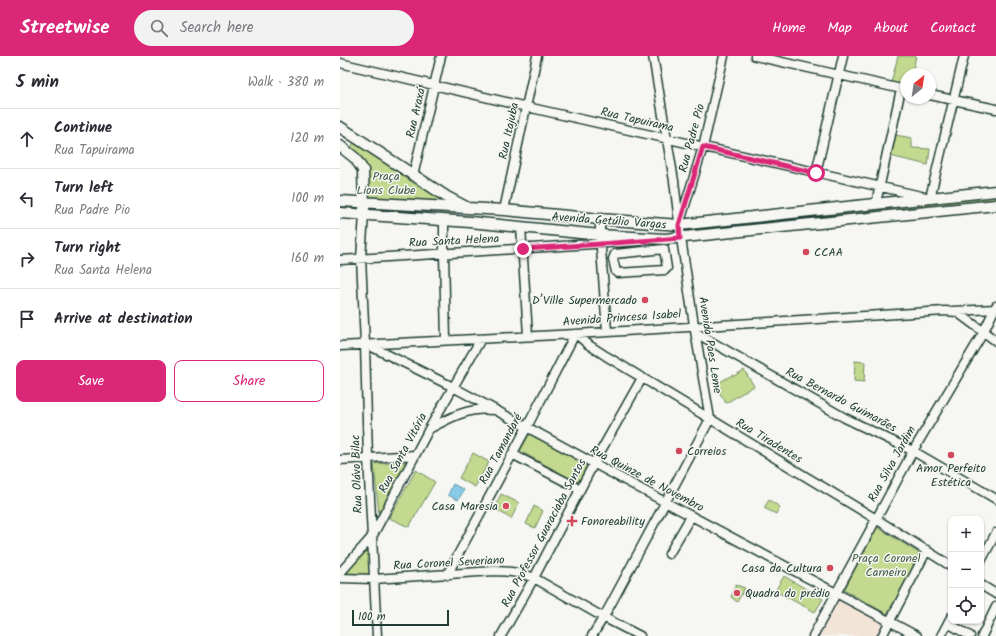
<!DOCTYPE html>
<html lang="en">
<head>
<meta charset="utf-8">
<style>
  :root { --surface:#fff; --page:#f2f2f3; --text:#2b2b33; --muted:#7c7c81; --line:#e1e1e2; --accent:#db2777 }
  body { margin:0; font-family:Kalam,sans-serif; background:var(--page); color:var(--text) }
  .controls { position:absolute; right:12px; bottom:12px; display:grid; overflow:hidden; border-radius:8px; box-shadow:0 1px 3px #0004 }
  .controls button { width:36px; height:36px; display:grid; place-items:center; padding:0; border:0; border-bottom:1px solid var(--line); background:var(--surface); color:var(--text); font:20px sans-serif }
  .compass { position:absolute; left:560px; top:12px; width:36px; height:36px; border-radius:50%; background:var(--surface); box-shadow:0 1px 3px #0004; rotate:30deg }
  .scale { position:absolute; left:12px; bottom:10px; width:97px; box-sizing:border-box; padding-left:4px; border:2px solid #1f3d34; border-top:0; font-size:11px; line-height:14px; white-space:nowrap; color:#1f3d34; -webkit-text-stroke:3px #f6f6f2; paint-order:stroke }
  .stop { position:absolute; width:12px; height:12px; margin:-9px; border:3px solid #db2777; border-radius:50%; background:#fff }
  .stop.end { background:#db2777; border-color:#fff; box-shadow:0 1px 4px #0008 }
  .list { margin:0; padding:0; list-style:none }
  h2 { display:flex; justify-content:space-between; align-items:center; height:52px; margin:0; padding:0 16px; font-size:17px }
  h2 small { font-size:13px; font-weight:400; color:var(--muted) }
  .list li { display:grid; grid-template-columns:26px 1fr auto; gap:12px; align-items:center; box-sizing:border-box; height:60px; padding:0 16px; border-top:1px solid var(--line) }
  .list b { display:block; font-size:15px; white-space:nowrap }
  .list p { margin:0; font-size:13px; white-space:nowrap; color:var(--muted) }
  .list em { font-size:13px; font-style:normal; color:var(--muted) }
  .actions { display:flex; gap:8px; padding:12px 16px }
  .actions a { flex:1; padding:9px 0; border:1px solid var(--accent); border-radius:8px; text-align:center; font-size:14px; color:var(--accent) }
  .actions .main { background:var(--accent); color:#fff }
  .icon { flex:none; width:22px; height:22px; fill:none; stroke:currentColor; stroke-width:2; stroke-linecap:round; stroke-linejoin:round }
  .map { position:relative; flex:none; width:656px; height:580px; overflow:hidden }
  header { display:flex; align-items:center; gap:24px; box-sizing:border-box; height:56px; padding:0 20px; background:var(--accent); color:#fff }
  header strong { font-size:19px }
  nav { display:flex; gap:22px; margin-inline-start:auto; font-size:14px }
  .search { width:280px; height:36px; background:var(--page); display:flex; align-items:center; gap:10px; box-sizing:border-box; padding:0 14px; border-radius:22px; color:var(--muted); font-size:15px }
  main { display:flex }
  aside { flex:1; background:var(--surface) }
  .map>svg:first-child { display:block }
  .built { fill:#f3e4d8 }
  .green { fill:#c2d98f; stroke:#708b62 }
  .water { fill:#87cbe9; stroke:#5d92a1 }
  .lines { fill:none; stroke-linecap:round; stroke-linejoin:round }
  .minor-casing { stroke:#1f3d34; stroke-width:11 }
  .major-casing { stroke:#1f3d34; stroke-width:13 }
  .minor { stroke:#f6f6f2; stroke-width:8 }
  .major { stroke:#f6f6f2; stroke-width:10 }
  .route { stroke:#db2777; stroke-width:5 }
  .poi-dot { fill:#d1495b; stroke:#f6f6f2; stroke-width:1.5 }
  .labels { text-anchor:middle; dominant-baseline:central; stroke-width:3; stroke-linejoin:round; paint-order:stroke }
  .street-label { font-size:12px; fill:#1f3d34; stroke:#f6f6f2 }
  .park-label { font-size:12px; fill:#405c46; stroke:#f6f6f2 }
  .poi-label { font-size:12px; fill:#1f3d34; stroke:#f6f6f2; text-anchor:start }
</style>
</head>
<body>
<header>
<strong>Streetwise</strong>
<div class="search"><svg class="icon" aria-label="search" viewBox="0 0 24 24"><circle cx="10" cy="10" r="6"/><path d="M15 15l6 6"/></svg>Search here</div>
<nav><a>Home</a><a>Map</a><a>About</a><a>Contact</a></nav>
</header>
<main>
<aside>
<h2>5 min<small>Walk · 380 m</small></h2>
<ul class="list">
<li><svg class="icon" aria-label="ahead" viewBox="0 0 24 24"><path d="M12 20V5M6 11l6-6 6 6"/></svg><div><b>Continue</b><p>Rua Tapuirama</p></div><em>120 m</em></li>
<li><svg class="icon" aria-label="left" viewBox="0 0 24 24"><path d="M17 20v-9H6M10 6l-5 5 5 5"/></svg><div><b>Turn left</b><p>Rua Padre Pio</p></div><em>100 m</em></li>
<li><svg class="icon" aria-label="right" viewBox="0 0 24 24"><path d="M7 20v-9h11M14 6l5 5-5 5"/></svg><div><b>Turn right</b><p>Rua Santa Helena</p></div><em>160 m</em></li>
<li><svg class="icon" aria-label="arrive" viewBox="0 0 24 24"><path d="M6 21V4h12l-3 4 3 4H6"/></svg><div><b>Arrive at destination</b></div></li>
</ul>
<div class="actions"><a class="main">Save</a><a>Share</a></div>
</aside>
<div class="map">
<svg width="656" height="580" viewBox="0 0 656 580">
  <rect width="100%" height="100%" fill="#f6f6f2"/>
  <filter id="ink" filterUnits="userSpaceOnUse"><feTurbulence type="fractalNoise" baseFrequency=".025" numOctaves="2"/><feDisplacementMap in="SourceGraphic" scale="8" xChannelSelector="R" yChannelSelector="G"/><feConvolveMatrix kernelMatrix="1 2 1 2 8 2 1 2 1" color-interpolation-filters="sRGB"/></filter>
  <g filter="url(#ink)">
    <path class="built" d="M498,540L547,566L539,580H476Z"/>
    <path class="green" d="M558,0H576L572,18H566V31L551,27Z
      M555,79L572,82V92L590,93L588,109L550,100Z
      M17,82L130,153L24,147L23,114L8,96Z
      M656,140V146L391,173L390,167Z
      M515,305L525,306L524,326L514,325Z
      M404,314L414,330L386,347L375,329L392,319L394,320Z
      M190,377L248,408L238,427L180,395Z
      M133,397L149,406L135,431L119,422Z
      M68,406L39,460L34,408Z
      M76,414L95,426L69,471L49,462Z
      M161,438L179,447L171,463L154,452Z
      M429,444L440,451L436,458L424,452Z
      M194,450L203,455L195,472L186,468Z
      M537,471L582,499L547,558L504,534Z
      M28,491L30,519L3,520Z
      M444,520L483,543L475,556L435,535Z
      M396,529L405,532L397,546L391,541Z"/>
    <path class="water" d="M113,428L124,434L118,444L108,439Z"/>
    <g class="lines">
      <defs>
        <path id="minor" d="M415,0L566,34
          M0,7L187,51L590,142L624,0
          M590,39L656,53
          M476,117L503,0
          M73,120L101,0
          M536,147L561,33
          M164,154L197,0
          M24,159L21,202L25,288L28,402L37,580
          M260,163V179L267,275
          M104,164V198L106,284
          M340,166L363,91L384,0
          M181,171L188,279
          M324,193L327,212L325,214L278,217L276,216L273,203L275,198Z
          M0,204L300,185
          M613,255L656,253
          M356,277L505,362L573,395L656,443
          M236,278L249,289L266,300L536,463L611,510
          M26,288L113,331L325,446L577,580
          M0,290L236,278L605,255L617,256L656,285
          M89,373C109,362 129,351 152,354
          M172,398L240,433
          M0,404L75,399
          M329,498L351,460
          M641,505L656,477
          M0,517L32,481L89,373L141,283
          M107,519L187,371L235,278
          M0,522L34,523L154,515C168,515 180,516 194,522L263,561L300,580
          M641,529L656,538
          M608,567L630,580
          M161,580L194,522L254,407L302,322
          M252,580L265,559L370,363L354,269L341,182L334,125L313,0
          M473,580L573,395L643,277L656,250
          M542,580L587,494
          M601,580L611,561
          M642,580L656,551"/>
        <path id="major" d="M0,71L107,141L126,151
          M0,90L15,102L23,114L24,153
          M0,145L164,154L260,163L339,169L656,135
          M0,157L130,166L260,179L325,183L656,149"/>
      </defs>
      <use href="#minor" class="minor-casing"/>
      <use href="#major" class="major-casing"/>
      <use href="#minor" class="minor"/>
      <use href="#major" class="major"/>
    </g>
  </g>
  <g class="lines" filter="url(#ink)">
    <path class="route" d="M183,193L261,188L340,182L339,169L363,91L476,117"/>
  </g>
  <g class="poi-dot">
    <circle cx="466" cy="196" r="4"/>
    <circle cx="305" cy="244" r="4"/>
    <circle cx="339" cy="395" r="4"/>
    <circle cx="611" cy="399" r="4"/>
    <circle cx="166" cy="450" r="4"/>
    <path d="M230 459h4v4h4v4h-4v4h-4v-4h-4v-4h4z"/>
    <circle cx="490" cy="512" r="4"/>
    <circle cx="397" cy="537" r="4"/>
  </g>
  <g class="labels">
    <g class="street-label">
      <text transform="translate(76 57) rotate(-77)">Rua Araxá</text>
      <text transform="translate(297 64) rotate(13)">Rua Tapuirama</text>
      <text transform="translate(169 75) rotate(-78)">Rua Itajuba</text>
      <text transform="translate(352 82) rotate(-75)">Rua Padre Pio</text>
      <text transform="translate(269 165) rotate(4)">Avenida Getúlio Vargas</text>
      <text transform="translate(114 185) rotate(-3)">Rua Santa Helena</text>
      <text transform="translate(282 262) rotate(-4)">Avenida Princesa Isabel</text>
      <text transform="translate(370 289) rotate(81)">Avenida Paes Leme</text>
      <text transform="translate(501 344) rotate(28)">Rua Bernardo Guimarães</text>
      <text transform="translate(429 385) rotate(31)">Rua Tiradentes</text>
      <text transform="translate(161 393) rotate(-62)">Rua Tamandaré</text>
      <text transform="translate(63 397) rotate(-62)">Rua Santa Vitória</text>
      <text transform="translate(552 408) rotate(-61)">Rua Silva Jardim</text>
      <text transform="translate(17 418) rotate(-92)">Rua Olávo Bilac</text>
      <text transform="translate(307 423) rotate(28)">Rua Quinze de Novembro</text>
      <text transform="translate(204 477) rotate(-62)">Rua Professor Guaraciaba Santos</text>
      <text transform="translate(109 507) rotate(-3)">Rua Coronel Severiano</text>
    </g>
    <g class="park-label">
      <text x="46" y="120">Praça<tspan x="46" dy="14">Lions Clube</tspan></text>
      <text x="546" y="502">Praça Coronel<tspan x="546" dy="14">Carneiro</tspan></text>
    </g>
    <g class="poi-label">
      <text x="474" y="196">CCAA</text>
      <text x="297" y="244" text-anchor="end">D’Ville Supermercado</text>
      <text x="347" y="395">Correios</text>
      <text x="611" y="412" text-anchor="middle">Amor Perfeito<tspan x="611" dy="14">Estética</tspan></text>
      <text x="158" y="450" text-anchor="end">Casa Maresia</text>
      <text x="241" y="465">Fonoreability</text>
      <text x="482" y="512" text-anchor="end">Casa da Cultura</text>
      <text x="405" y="537">Quadra do prédio</text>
    </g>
  </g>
</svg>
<div class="controls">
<button>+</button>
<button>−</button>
<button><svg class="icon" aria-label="locate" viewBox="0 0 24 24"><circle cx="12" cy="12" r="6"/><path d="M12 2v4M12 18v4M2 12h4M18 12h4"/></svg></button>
</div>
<svg class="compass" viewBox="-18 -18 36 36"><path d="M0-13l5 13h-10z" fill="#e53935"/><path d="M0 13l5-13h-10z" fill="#7c7c81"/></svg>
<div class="scale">100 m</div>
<div class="stop" style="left:476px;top:117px"></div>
<div class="stop end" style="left:183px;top:193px"></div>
</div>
</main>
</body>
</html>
